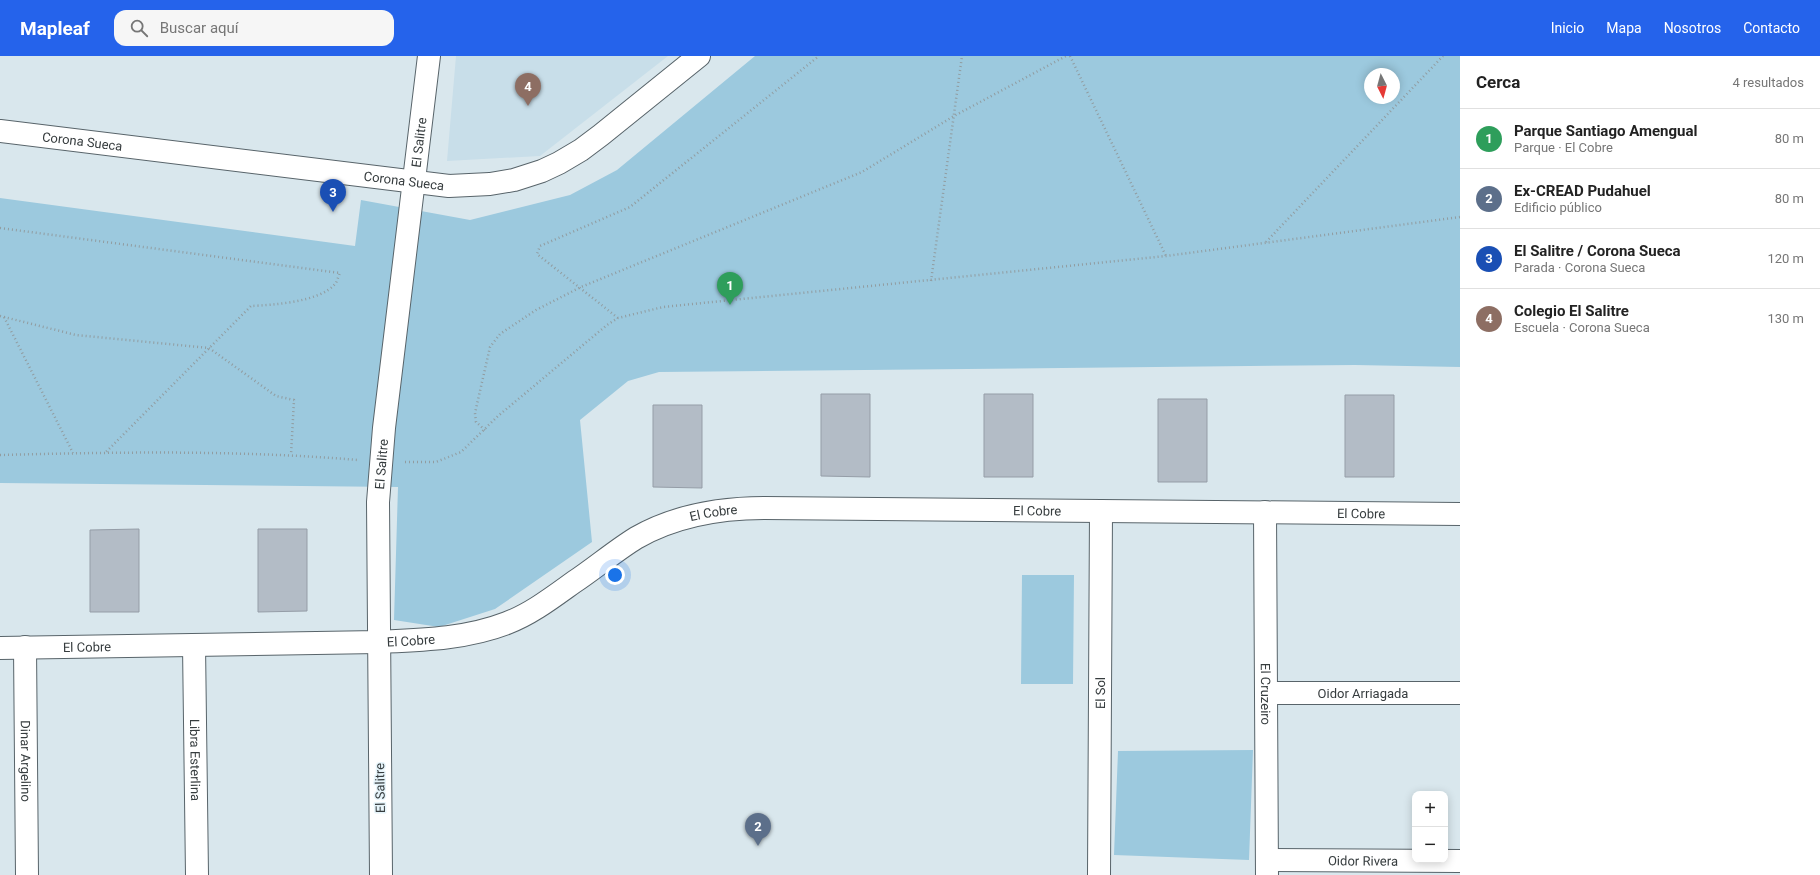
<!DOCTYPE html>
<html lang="es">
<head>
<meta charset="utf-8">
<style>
  :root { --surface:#fff; --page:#f6f6f6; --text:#222; --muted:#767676; --line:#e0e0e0; --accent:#2563eb }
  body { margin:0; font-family:Roboto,sans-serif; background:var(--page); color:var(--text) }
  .controls { position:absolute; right:12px; bottom:12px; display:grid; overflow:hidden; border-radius:8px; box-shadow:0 2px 10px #0003 }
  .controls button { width:36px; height:36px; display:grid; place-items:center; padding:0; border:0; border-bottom:1px solid var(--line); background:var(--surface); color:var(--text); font:20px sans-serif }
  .compass { position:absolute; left:1364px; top:12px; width:36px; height:36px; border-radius:50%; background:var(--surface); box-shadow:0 2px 10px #0003; rotate:174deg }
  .you { position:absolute; left:615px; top:519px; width:14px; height:14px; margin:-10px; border:3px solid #fff; border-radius:50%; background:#1a73e8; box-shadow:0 0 0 6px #1a73e833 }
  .badge { display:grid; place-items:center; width:26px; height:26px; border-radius:50%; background:var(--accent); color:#fff; font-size:13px; font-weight:700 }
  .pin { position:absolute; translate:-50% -33px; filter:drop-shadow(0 1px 2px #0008) }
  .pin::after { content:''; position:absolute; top:21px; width:14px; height:12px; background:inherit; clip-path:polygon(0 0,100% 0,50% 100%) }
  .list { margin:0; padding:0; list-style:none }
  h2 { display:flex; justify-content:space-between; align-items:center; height:52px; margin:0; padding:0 16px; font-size:17px }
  h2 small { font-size:13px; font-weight:400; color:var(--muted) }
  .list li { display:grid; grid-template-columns:26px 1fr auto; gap:12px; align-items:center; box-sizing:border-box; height:60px; padding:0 16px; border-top:1px solid var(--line) }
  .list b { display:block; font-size:15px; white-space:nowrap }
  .list p { margin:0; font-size:13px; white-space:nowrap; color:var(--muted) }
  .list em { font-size:13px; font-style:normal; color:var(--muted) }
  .icon { flex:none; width:22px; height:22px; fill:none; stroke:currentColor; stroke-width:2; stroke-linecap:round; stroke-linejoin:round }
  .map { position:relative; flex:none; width:1460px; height:819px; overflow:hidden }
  header { display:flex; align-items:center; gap:24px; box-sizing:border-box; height:56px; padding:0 20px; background:var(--accent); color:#fff }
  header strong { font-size:19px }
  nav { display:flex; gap:22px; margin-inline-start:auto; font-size:14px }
  .search { width:280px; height:36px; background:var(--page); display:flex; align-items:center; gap:10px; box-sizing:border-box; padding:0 14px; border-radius:12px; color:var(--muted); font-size:15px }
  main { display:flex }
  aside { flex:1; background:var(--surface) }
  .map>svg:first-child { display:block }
  .built { fill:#c8dee9 }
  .green { fill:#9cc9de; fill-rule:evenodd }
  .building { fill:#b3bcc6; stroke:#959da7 }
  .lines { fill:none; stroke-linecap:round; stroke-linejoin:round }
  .minor-casing { stroke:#58646a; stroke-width:24 }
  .tertiary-casing { stroke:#58646a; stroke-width:24 }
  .path { stroke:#919ca0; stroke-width:2.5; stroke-dasharray:1 3; stroke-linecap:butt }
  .minor { stroke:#fff; stroke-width:22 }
  .tertiary { stroke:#fff; stroke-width:22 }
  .labels { text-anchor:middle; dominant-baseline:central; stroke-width:3; stroke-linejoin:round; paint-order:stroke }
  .street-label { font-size:13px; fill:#363c3e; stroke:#e6f4fa }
</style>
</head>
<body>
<header>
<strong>Mapleaf</strong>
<div class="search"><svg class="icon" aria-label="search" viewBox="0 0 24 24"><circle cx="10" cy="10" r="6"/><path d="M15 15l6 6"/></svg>Buscar aquí</div>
<nav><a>Inicio</a><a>Mapa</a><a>Nosotros</a><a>Contacto</a></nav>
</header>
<main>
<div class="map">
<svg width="1460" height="819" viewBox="0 0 1460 819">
  <rect width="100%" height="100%" fill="#d9e7ed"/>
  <path class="built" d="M456,0H668L540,100L447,105Z"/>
  <path class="green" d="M755,0H1460V311L1355,309L659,316L628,325L580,364L592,486L495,553L439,571L394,564L398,431L0,427V142L355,190L361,144L470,164L570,139L617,114ZM1370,18H1394V42H1370Z
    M1022,519H1074L1073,628H1021Z
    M1253,694L1249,804L1114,799L1118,695Z"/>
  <path class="building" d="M821,338H870V421L821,420Z
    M984,338H1033V421H984Z
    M1345,339H1394V421H1345Z
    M1158,343H1207V426H1158Z
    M653,349H702V432L653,431Z
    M139,473V556H90V474Z
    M258,473H307V555L258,556Z"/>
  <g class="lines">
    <defs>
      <g id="minor">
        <path id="s1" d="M1265,456L1267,819"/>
        <path id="s2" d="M194,589L197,819"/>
        <path id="s3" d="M25,591L27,819"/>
        <path id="s4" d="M0,592L378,586C421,584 466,583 507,567C531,558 553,541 574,526C595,512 615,495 636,482C676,459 720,452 765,452L1460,458"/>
        <path id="s5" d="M1266,637H1460"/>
        <path id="s6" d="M1267,804L1460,805"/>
        <path id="s7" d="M1099,819L1101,455"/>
      </g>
      <g id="tertiary">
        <path id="s8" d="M0,75L449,130L490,128L514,124L542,115L559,107L581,94L601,79L699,0"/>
        <path id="s9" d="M381,819L378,446L384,372L429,0"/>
      </g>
    </defs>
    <use href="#minor" class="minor-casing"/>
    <use href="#tertiary" class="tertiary-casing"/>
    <path class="path" d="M1070,0L1166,200
      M0,172L340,217C338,221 337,226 335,228C320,246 272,249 251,250L106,396
      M1266,186L1443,0
      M931,225L962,0
      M0,260L76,279L209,292L276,340L294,344L291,399
      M4,261L73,397
      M618,262L537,198L540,190L630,151L819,0
      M485,374L476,366L475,357L490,291L500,278L536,254L581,231L862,116L954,60L1066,0
      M0,399C119,396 239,394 358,404
      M405,406H436L461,396L498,360L607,269L618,262L663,251L1166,200L1460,161"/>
    <use href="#minor" class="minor"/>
    <use href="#tertiary" class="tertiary"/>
  </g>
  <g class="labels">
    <g class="street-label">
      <text stroke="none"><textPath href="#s8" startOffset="83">Corona Sueca</textPath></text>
      <text stroke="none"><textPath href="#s9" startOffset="735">El Salitre</textPath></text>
      <text stroke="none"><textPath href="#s8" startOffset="407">Corona Sueca</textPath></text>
      <text stroke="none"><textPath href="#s9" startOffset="411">El Salitre</textPath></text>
      <text stroke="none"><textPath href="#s4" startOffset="1070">El Cobre</textPath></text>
      <text stroke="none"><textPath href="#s4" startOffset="746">El Cobre</textPath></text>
      <text stroke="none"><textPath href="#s4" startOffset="1394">El Cobre</textPath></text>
      <text stroke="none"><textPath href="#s4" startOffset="411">El Cobre</textPath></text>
      <text stroke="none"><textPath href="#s4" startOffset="87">El Cobre</textPath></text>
      <text stroke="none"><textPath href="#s7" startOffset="182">El Sol</textPath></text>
      <text stroke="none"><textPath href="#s5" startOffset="97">Oidor Arriagada</textPath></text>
      <text stroke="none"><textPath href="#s1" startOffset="182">El Cruzeiro</textPath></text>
      <text stroke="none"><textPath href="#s2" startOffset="115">Libra Esterlina</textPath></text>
      <text stroke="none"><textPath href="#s3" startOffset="114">Dinar Argelino</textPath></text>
      <text transform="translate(380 732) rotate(-91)">El Salitre</text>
      <text stroke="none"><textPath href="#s6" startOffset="96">Oidor Rivera</textPath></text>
    </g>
  </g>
</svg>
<div class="controls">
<button>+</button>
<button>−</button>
</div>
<svg class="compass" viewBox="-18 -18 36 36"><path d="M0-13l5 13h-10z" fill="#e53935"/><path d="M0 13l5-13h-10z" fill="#767676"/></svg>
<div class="you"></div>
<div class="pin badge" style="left:730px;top:249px;background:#2e9e5b">1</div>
<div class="pin badge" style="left:758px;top:790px;background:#5c6f8a">2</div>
<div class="pin badge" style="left:333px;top:156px;background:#1a4fb4">3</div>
<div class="pin badge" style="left:528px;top:50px;background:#8d6e63">4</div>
</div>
<aside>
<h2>Cerca<small>4 resultados</small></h2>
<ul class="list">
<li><span class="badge" style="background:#2e9e5b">1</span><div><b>Parque Santiago Amengual</b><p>Parque · El Cobre</p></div><em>80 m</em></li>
<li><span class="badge" style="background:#5c6f8a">2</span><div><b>Ex-CREAD Pudahuel</b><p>Edificio público</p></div><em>80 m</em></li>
<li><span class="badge" style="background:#1a4fb4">3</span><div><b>El Salitre / Corona Sueca</b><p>Parada · Corona Sueca</p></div><em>120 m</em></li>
<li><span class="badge" style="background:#8d6e63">4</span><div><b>Colegio El Salitre</b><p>Escuela · Corona Sueca</p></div><em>130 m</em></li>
</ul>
</aside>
</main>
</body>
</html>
